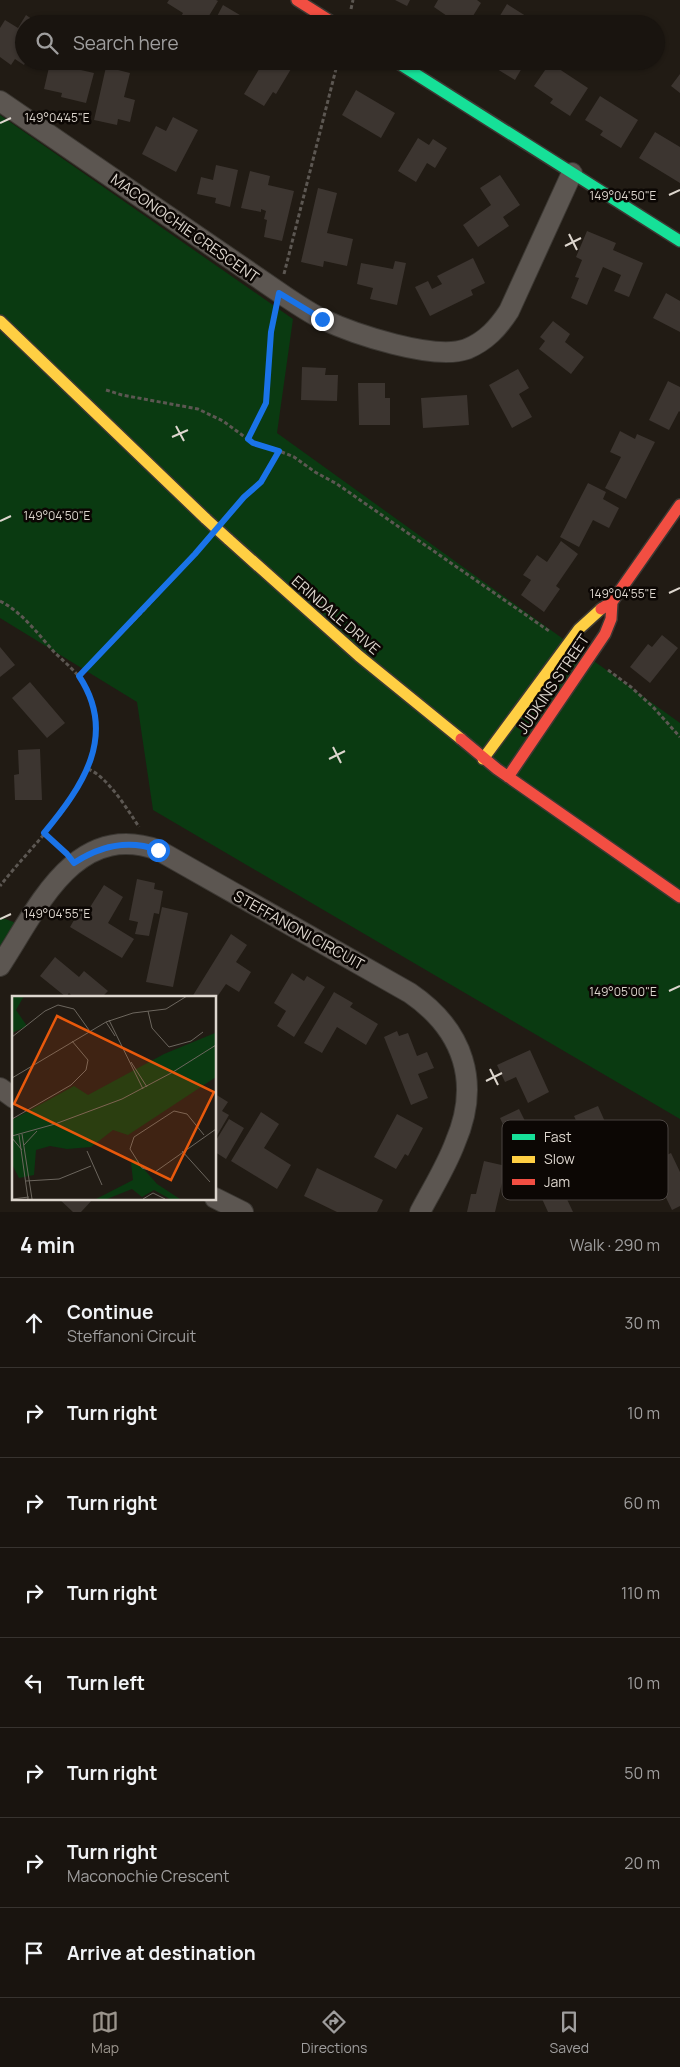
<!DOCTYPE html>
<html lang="en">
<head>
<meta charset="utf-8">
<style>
  :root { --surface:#19140f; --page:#26211d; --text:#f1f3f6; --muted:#9f9e9e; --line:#37332f; --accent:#9b958d }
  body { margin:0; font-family:Manrope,sans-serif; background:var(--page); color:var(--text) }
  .stop { position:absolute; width:15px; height:15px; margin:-11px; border:4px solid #1a73e8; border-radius:50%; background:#fff }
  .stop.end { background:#1a73e8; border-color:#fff; box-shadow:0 1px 5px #0008 }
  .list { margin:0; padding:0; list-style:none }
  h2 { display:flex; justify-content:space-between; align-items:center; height:65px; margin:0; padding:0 20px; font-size:21px }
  h2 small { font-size:16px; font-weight:400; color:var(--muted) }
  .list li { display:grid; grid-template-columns:32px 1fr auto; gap:15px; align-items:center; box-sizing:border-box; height:90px; padding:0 20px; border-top:1px solid var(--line) }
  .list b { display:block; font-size:19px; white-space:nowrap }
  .list p { margin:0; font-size:16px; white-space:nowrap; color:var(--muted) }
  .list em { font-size:16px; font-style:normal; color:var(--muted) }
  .icon { flex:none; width:28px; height:28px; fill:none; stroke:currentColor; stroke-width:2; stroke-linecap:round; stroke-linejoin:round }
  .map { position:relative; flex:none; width:680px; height:1212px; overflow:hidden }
  .search { position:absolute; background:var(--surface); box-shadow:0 1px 4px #0004; left:15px; right:15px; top:15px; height:55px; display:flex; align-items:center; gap:12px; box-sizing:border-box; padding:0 18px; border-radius:28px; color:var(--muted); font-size:19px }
  .sheet { height:785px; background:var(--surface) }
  nav { display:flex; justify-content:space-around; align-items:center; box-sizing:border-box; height:70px; border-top:1px solid var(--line); background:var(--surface); font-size:14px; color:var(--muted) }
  nav a { display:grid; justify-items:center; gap:2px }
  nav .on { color:var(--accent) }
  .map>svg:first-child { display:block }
  .green { fill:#0a3a11 }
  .building { fill:#3c3530 }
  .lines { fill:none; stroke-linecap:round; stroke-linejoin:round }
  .street-casing { stroke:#3c3833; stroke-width:22 }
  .fast-casing { stroke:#3c3833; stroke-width:14 }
  .slow-casing { stroke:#3c3833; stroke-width:14 }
  .jam-casing { stroke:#3c3833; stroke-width:14 }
  .path { stroke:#5c5752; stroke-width:3; stroke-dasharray:4 2.5; stroke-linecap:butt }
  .street { stroke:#5c5651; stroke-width:20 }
  .fast { stroke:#16e098; stroke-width:11 }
  .slow { stroke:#ffcf43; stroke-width:11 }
  .jam { stroke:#f24e42; stroke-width:11 }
  .slow-bridge-casing { stroke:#3c3833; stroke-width:14; stroke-linecap:butt }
  .slow-bridge { stroke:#ffcf43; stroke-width:11 }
  .route { stroke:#1a73e8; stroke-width:6 }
  .ticks { fill:none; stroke:#ddd6ce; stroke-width:2 }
  .labels { text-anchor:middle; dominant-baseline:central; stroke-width:5; stroke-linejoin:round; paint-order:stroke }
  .street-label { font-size:15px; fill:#ddd6ce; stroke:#0c0704 }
  .inset-road { fill:none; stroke:#6c665e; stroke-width:1 }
  .view { fill:#e8590c; fill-opacity:0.15; stroke:#e8590c; stroke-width:2.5 }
  .inset-edge { fill:none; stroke:#ddd6ce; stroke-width:2.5 }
  .key { fill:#0c0704; stroke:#4b4541; stroke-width:1 }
  .key-label { font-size:14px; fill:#ddd6ce }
  .ticks-label { font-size:12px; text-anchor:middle; fill:#ddd6ce; stroke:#0c0704; stroke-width:5; stroke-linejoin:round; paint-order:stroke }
</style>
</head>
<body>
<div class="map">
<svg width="680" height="1212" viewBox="0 0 680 1212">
  <rect width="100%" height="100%" fill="#211b14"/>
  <path class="green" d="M0,115L293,319L277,433L680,723V1119L153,810L137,702L0,618Z
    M0,917L19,924L0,971Z"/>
  <path class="building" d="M169,0H216L218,1L204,24H177L183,13L167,3Z
    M395,0H410L407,6Z
    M438,0H477L481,3L468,24H442L447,16L434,7Z
    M507,4L529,18L526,24H495Z
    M223,5L250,21L248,24H213Z
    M26,15L39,24H24V61H26L24,65L15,59L11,65L0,57V28L5,20L18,28Z
    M202,61H223L218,70Z
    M264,61H278L291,69L276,94L273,92L264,106L244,94Z
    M484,61H526L515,80Z
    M50,63L94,73L86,103L61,97L62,93L44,89Z
    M550,63L588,88L570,116L550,103L553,99L534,86Z
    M106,67L130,73L124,97L135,100L130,122L118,119L117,125L94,120Z
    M680,74V93L671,86Z
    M356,90L395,113L381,138L342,115Z
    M600,96L638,120L621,148L600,135L603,131L585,120Z
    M173,117L198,130L176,172L142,154L156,126L166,131Z
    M655,132L680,147V183L639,158Z
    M418,138L429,145L433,139L447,148L435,168L427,163L416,182L398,171Z
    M216,165L238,170L230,207L215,203L216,198L197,194L201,177L213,180Z
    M250,171L270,176L268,185L294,191L282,241L264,237L267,220L264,219L266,211L261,209V212L241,208Z
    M500,175L520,205L503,217L509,226L478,247L463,225L491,205L480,188Z
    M318,188L337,193L327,233L353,239L347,266L324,261L323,267L301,262Z
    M587,231L616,243L613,250L643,263L629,297L614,291L621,275L603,267L587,305L571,298L579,278L575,277L582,260L576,257Z
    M473,258L485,283L471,290L473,295L430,316L415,287L428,281L432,289L442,284L437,276Z
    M395,261L406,263L397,305L370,299L373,288L357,284L361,263L393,269Z
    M666,293L680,301V332L653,318Z
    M553,321L570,334L565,342L584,357L571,374L539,349L545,341L540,337Z
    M302,367L326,368L325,375H338L337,401L301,400Z
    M518,369L529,388L519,394L532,417L512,428L489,385Z
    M668,381L680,387V412L679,411L669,430L649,420Z
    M358,383H385V398H390V425H359Z
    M467,395L469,425L423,428L421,398Z
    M620,431L635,439L637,434L655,442L626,499L605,488L621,457L610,452Z
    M588,483L606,492L603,499L619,508L609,528L593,520L579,547L560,537Z
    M561,541L578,554L556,586L560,589L544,612L521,595L531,580L523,575L537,555L547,562Z
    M662,635L678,648L650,683L630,667L648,644L652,647Z
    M0,647L15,665L0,677Z
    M30,682L65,723L47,738L12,698Z
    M40,749L42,800H15L14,775L19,774L18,750Z
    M137,879L155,883L154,889L163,891L159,914L154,913L149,936L135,934L138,922L129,920Z
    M104,885L123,897L108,923L134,939L122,958L70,927L81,908L87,912Z
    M162,907L188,913L173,987L146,982Z
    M231,934L247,945L236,962L251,972L239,992L226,984L215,1000V997H192Z
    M55,957L79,977L84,971L108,991L102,997H73L69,993L66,997L40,976Z
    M292,973L304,981L307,976L325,987L294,1037L277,1026L286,1011L274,1003Z
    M334,992L353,1003L350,1007L378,1024L366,1045L337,1027L322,1053L304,1043Z
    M397,1031L399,1036L408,1033L417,1056L427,1052L434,1068L418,1074L428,1098L411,1105L384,1037Z
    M530,1050L549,1092L528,1103L516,1077L505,1082L497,1065Z
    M215,1094L228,1102L222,1111L229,1115L215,1139Z
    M598,1106L610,1133L621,1128L630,1148L596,1164L574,1116Z
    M519,1109L545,1161L521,1173L510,1150L514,1148L500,1118Z
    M261,1112L279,1124L264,1148L291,1165L277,1189L231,1161Z
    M397,1114L423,1128L408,1156L405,1154L396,1169L374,1157Z
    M229,1119L244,1128L226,1159L215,1152V1142Z
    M671,1153L680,1172V1206L672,1210L649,1163Z
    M484,1161L506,1166L495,1212H467L471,1194H476Z
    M317,1168L383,1200L377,1212H337L304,1196Z
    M558,1180L573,1212H548L538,1190Z
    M58,1198H94L81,1212H73Z"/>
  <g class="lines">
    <defs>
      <path id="street" d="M0,101L286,297C298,305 310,313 322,319C354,334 434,361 467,349C486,341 498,328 509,311L572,173
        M0,966C37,910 74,820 158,850L410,993C464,1030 481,1083 455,1143C446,1167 432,1189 420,1212
        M0,1088L14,1098
        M215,1198L243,1212"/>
      <path id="fast" d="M395,61L680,241"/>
      <path id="slow" d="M0,321L206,519
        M228,539L359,656L461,739
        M483,759L579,629L601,609"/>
      <path id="jam" d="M297,0L335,24
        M601,609L612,602L680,505
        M461,739L497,769L680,897
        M508,777L605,634L611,619L612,602"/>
    </defs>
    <use href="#street" class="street-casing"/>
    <use href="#fast" class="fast-casing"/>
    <use href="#slow" class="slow-casing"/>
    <use href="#jam" class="jam-casing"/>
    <path class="path" d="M351,9L353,0
      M284,274L338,61
      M106,390L122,395L198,409L223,421L253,443L272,448L294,457L315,472L337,484L549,631
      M247,439L266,403L271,333L275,312
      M230,513L244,497L261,482L279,451
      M0,601C22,612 39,635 55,653C67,664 80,675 88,690C90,694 91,700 92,704C112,777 40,834 0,886
      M608,670L631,687L653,707L680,737
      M79,676L143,611L202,546
      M88,769C107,776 128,810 139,827
      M44,833L63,849"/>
    <use href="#street" class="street"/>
    <use href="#fast" class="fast"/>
    <use href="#slow" class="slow"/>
    <use href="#jam" class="jam"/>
    <defs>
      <path id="slow-bridge" d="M206,519L228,539"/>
    </defs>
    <use href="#slow-bridge" class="slow-bridge-casing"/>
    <use href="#slow-bridge" class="slow-bridge"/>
  </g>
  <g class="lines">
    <path class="route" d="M158,850C127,839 100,846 74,863L67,854L44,833C83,786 118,735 79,676L195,554L244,497L261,482L279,451L253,443L248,439L266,403L271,332L279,293L322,319"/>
  </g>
  <path class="ticks" d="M0,123L11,118M669,195L680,190M569,234L577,250M565,246L581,238M176,426L184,441M172,437L188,430M0,521L11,516M669,593L680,588M333,747L341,763M329,759L345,751M0,919L11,914M669,991L680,986M490,1069L498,1085M486,1081L502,1073"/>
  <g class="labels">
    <g class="street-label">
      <text transform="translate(185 228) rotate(35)">MACONOCHIE CRESCENT</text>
      <text transform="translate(336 615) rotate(41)">ERINDALE DRIVE</text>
      <text transform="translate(553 684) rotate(-56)">JUDKINS STREET</text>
      <text transform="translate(299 930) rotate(29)">STEFFANONI CIRCUIT</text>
    </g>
  </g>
  <g transform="translate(12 996)">
    <rect width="204" height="204" fill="#211b14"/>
    <path d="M0,0H12L4,14L15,30L0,37ZM204,30V81L116,139L101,134L79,151L55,153L38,150L24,154L22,179L7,182L0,168V124L62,90L76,99L152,58L203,37ZM123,163L145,188L168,203H158L142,194L130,201L120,193L95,203H84L121,184L119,167Z" fill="#0a3a11"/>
    <path class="inset-road" d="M136,15L140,32L157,51L179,45L191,36M97,24L131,93M94,26L103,40M0,41L33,15L46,9L62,13L77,34M119,66L135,91M0,82L94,26L121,17L154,13L175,0M0,123L59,89L74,74L76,64L60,45M10,138L20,203M7,139L16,203M192,139L175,118L162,115L122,141L118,153L130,172L143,176L204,133M0,140L43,128L110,103L161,76L204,49M0,142L10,154M12,149L25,135M75,155L90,189M170,155L198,186M14,185L47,183L79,170M0,203L17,201M131,203L141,197L153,203"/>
    <path class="view" d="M45,20L202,96L159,184L2,108Z"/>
    <rect width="204" height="204" class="inset-edge"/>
  </g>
  <rect x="502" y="1120" width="166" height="80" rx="8" class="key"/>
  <rect x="512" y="1134" width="23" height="6" fill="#16e098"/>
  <rect x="512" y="1156" width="23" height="7" fill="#ffcf43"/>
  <rect x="512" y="1179" width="23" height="6" fill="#f24e42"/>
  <g class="key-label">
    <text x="544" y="1142">Fast</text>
    <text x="544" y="1164">Slow</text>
    <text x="544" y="1187">Jam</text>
  </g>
  <g class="ticks-label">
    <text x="57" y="122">149°04'45"E</text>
    <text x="623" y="200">149°04'50"E</text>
    <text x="57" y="520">149°04'50"E</text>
    <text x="623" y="598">149°04'55"E</text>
    <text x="57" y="918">149°04'55"E</text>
    <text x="623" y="996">149°05'00"E</text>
  </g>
</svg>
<div class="stop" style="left:158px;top:850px"></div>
<div class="stop end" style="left:322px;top:319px"></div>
<div class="search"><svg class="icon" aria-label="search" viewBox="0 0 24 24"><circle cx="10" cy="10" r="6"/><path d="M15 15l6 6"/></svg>Search here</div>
</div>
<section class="sheet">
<h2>4 min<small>Walk · 290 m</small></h2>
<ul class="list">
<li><svg class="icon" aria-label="ahead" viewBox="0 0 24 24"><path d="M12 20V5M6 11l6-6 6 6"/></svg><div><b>Continue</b><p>Steffanoni Circuit</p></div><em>30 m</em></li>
<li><svg class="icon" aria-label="right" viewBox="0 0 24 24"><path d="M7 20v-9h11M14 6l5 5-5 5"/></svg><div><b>Turn right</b></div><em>10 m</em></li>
<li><svg class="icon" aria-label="right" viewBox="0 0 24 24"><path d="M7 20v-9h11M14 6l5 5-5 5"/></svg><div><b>Turn right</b></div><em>60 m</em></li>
<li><svg class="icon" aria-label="right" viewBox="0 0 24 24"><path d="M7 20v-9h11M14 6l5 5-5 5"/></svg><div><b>Turn right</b></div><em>110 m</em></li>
<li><svg class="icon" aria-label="left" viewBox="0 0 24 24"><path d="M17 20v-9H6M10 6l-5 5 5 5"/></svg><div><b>Turn left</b></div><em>10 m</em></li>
<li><svg class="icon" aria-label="right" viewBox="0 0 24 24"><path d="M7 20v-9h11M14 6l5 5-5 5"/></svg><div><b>Turn right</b></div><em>50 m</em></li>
<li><svg class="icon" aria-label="right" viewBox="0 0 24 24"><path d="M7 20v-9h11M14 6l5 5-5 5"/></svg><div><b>Turn right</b><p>Maconochie Crescent</p></div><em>20 m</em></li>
<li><svg class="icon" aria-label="arrive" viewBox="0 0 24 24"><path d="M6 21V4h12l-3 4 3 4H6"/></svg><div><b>Arrive at destination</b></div></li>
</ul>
</section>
<nav>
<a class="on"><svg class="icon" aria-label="map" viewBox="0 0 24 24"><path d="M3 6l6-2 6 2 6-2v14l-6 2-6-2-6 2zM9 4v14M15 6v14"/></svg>Map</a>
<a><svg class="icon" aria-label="directions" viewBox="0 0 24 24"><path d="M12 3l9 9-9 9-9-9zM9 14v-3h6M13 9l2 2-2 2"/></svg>Directions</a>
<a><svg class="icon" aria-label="saved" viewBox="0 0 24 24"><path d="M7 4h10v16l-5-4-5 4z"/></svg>Saved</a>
</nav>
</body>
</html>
